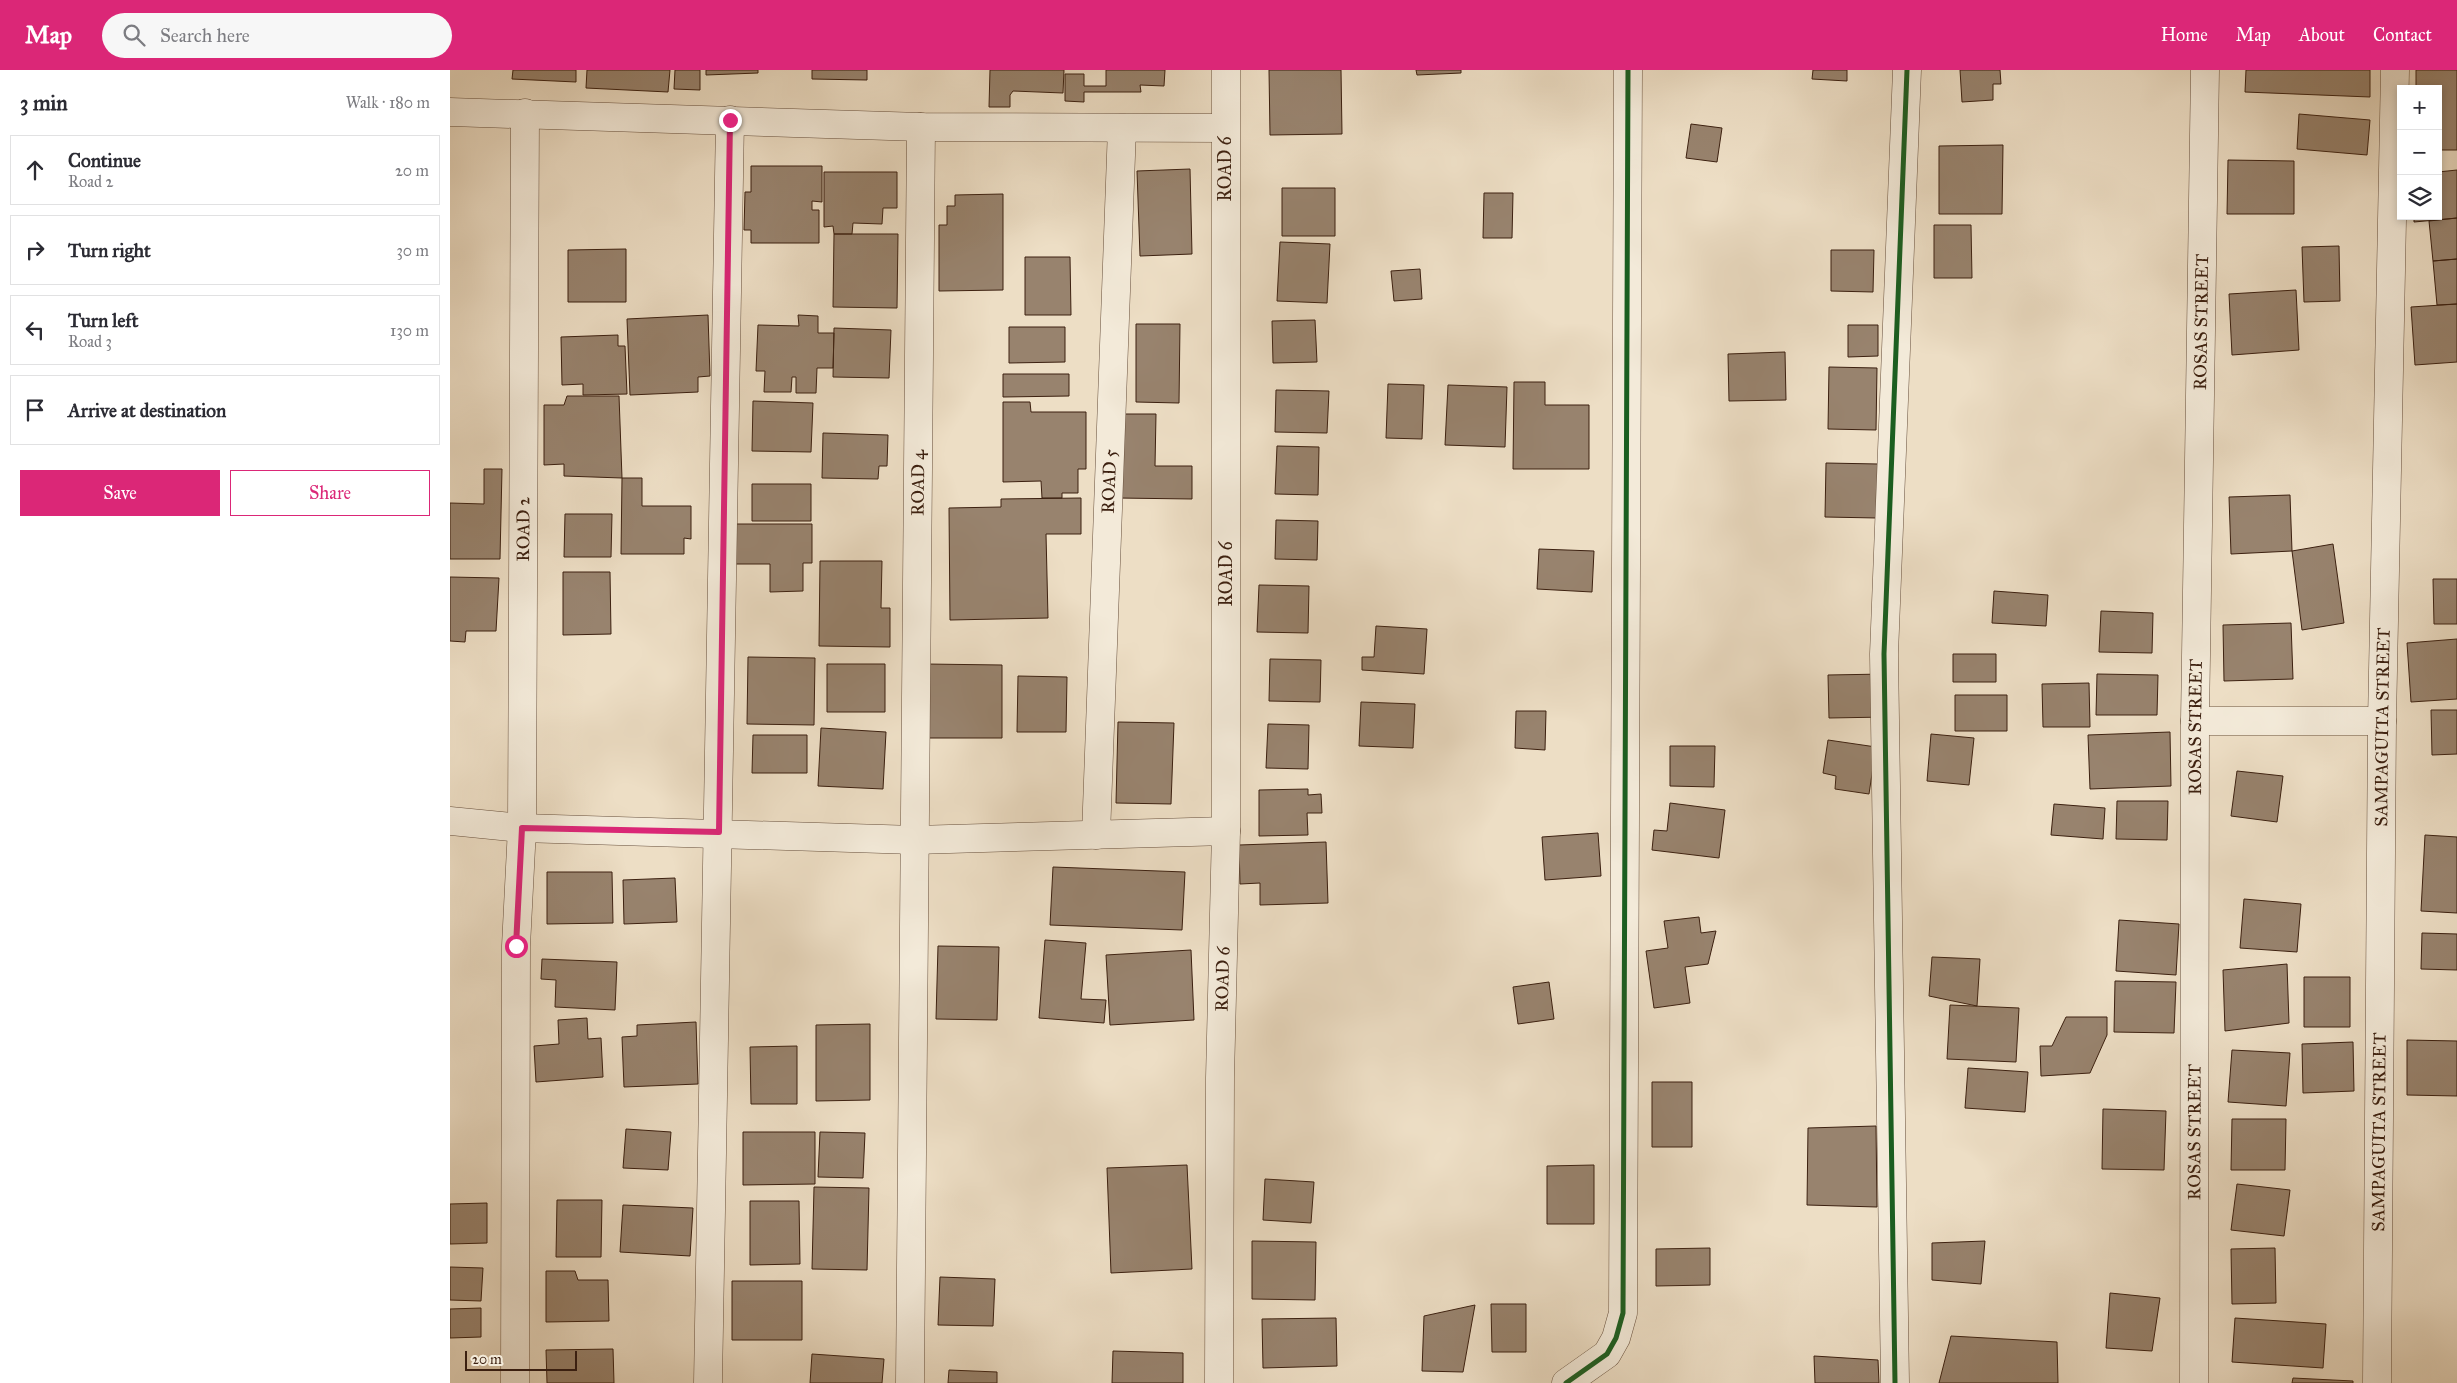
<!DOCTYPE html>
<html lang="en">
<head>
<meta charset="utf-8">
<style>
  :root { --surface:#fff; --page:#f7f7f7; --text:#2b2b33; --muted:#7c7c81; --line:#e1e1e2; --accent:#db2777 }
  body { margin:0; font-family:"IM FELL Great Primer",serif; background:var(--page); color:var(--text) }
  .controls { position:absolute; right:15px; top:15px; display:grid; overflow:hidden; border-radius:0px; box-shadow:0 2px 8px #0003 }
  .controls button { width:45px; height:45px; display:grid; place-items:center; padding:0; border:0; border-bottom:1px solid var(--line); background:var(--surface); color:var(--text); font:25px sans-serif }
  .scale { position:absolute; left:15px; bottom:12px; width:112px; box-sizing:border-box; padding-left:5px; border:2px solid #3c2010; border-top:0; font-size:14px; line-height:18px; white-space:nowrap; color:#3c2010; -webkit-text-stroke:4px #f3ead9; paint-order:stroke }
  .stop { position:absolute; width:15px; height:15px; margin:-11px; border:4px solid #db2777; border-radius:50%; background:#fff }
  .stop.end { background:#db2777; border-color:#fff; box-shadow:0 1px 5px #0008 }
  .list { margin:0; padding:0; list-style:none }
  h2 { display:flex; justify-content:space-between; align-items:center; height:65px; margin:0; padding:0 20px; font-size:21px }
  h2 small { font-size:16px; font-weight:400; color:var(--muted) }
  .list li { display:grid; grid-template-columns:32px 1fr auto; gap:15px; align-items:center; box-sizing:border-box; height:70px; margin:0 10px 10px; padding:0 10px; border:1px solid var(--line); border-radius:0px }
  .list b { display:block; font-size:19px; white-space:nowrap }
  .list p { margin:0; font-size:16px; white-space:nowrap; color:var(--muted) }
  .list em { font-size:16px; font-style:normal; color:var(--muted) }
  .actions { display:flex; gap:10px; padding:15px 20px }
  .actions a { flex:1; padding:11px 0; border:1px solid var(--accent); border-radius:0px; text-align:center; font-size:18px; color:var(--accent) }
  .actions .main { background:var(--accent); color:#fff }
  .icon { flex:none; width:28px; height:28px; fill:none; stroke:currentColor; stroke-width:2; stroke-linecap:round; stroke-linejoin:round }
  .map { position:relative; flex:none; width:2007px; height:1313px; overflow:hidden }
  header { display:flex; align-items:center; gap:30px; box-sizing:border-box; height:70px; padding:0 25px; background:var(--accent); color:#fff }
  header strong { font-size:24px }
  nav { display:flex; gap:28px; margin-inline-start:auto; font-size:18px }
  .search { width:350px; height:45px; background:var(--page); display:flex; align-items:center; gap:12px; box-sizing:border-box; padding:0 18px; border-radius:28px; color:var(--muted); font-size:19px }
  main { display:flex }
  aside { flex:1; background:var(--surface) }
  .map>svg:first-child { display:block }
  .building { fill:#98836e; stroke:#3c2010 }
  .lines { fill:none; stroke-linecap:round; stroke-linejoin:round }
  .minor-casing { stroke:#68503d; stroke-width:29 }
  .minor { stroke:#f3ead9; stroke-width:28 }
  .cycleway-casing { stroke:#f3ead9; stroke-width:8 }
  .cycleway { stroke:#1b5e20; stroke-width:5 }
  .route { stroke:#db2777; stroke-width:6 }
  .labels { text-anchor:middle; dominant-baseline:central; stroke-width:4; stroke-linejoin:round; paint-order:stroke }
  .street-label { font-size:18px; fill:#3c2010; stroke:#f3ead9 }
</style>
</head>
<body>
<header>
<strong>Map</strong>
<div class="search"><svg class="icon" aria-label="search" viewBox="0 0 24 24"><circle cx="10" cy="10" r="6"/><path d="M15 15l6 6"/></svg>Search here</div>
<nav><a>Home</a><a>Map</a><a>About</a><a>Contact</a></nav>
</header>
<main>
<aside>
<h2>3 min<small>Walk · 180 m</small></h2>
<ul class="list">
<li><svg class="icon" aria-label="ahead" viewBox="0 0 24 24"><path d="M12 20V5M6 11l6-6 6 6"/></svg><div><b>Continue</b><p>Road 2</p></div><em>20 m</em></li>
<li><svg class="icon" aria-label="right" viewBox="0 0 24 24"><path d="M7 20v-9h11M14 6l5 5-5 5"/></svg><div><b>Turn right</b></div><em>30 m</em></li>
<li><svg class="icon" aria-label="left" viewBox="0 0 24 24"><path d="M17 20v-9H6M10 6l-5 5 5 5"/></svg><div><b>Turn left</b><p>Road 3</p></div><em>130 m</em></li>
<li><svg class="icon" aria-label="arrive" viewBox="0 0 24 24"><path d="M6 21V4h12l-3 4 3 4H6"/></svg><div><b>Arrive at destination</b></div></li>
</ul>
<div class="actions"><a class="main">Save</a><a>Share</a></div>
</aside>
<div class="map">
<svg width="2007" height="1313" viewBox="0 0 2007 1313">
  <rect width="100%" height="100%" fill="#eddec5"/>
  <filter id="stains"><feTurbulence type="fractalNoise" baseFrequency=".004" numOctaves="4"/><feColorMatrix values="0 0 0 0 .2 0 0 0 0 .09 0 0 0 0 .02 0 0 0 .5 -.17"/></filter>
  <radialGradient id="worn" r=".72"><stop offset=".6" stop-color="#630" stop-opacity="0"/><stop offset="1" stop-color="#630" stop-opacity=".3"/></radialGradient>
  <path class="building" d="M63,0H126V12L62,9Z
    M137,0H220L218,22L136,18Z
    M225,0H250V20L224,19Z
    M256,0H308V3L256,5Z
    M362,0H417V10L362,9Z
    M540,0H614L613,23L563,21L560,25V37H539Z
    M656,0H715L714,16L690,15L691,22H634V32L615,31V4H634V16H656Z
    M819,0H891L892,64L820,65Z
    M966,0H1011V3L967,5Z
    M1363,0H1397V11L1362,9Z
    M1510,0H1550L1551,14H1543V30L1512,32Z
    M1796,0H1920V27L1795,22Z
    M1966,0H2007V80H1988V19H1966Z
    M1849,44L1920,50L1917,85L1847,79Z
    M1241,54L1272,58L1267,92L1236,88Z
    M1553,75L1552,144H1489V76Z
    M1778,90L1844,91V144H1777Z
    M301,96H372V132L362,131V140H369V173H301V160H294L295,122H301Z
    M740,99L742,184L690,186L687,101Z
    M2007,100V148L1964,152V146H1988V102Z
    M374,102H447V138H433L432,154L403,153L402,164H384L383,156L374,157Z
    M832,118H885V166H832Z
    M1034,123H1063L1062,168H1033Z
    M553,124V220L489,221V155H497V136H505V125Z
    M2007,148V189L1983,191L1979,151Z
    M1484,155H1521L1522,208H1484Z
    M384,164H448L447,238L383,237Z
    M830,172L880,174L877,233L827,231Z
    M1889,176L1890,231L1854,232L1852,177Z
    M176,179V232H118V180Z
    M1381,180H1424L1423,222L1381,221Z
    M575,187H620L621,245H575Z
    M2007,189V234L1987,235L1983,191Z
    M970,199L972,229L944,231L941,201Z
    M1846,220L1849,280L1782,285L1779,224Z
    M2007,234V292L1965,295L1961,237Z
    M258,245L260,306L248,307V322L180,325L177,249Z
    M348,245L368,246V263H384L383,298H367L366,323H346V307H342L341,322H314L315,301H306L308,255L349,256Z
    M865,250L867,292L823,293L822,251Z
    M686,254H730L729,333L686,332Z
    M1398,255H1428V286L1398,287Z
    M559,257H615V292L559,293Z
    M384,258L441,260L439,308L383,307Z
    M168,265V276H175L177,324L133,325V314L112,315L111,267Z
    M1335,282L1336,330L1279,331L1278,284Z
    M1379,297L1427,298L1426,360L1378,359Z
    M553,304H619V326L553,327Z
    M1064,312H1095V335H1139V399H1063Z
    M938,314L974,315L972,369L936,368Z
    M998,315L1057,317L1055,377L995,375Z
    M826,320L879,321L877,363L825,362Z
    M117,326H169L172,408L114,406V394L94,395V335H114Z
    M303,331L363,333L361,382L302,381Z
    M553,332H580L581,342H636V399H628V423H612V428H592L591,411L553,412Z
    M668,344H706L705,396H742V429L668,428Z
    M373,363L438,365L437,396H429L428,409L372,408Z
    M827,376L869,377L868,425L825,424Z
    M1376,393L1428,394L1427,448L1375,447Z
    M34,399H52L50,489H0V433L34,434Z
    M172,408H192V436H241V469L234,468V484H171Z
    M302,414H361V451H302Z
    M1840,425L1842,481L1781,484L1779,427Z
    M631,428V464H596L598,548L500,550L499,438L551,437V429Z
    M115,444H162L161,487H114Z
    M826,450L868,451L867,490L825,489Z
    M285,454H362V493H353V521L320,522V494H285Z
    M1883,474L1894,553L1852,560L1842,481Z
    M1089,479L1144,481L1142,522L1087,519Z
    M370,491H432L431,538H440V577L369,576Z
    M113,502H160L161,564L113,565Z
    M0,507L49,508L46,561H16L15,572L0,571Z
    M1983,509H2007V554H1984Z
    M809,515L859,516L858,563L807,562Z
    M1544,521L1598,525L1596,556L1542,553Z
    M1651,541L1703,543L1702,583L1649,582Z
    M1841,553L1843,609L1774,611L1773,555Z
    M926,556L977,559L974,604L912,600V587H924Z
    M2007,569V629L1961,632L1957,573Z
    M1503,584H1546V612H1503Z
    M298,587L365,588L364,655L297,654Z
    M820,589L871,590L870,632L819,631Z
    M377,594H435V642H377Z
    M476,594L552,595V668H475Z
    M1435,604L1436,647L1379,648L1378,605Z
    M1647,604L1708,605L1707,645H1646Z
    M568,606L617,607L616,662H567Z
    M1639,613L1640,657H1593L1592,614Z
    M1505,625H1557V661H1505Z
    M911,632L965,634L963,678L909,676Z
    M1981,640H2007V684L1982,685Z
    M1066,641H1096L1095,680L1065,678Z
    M668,652L724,653L721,734L666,733Z
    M818,654L859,655L858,699L816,698Z
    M371,658L436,662L433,719L368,716Z
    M1720,662L1721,716L1640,719L1638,665Z
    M1481,664L1524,668L1519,715L1477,711Z
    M303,665H357V703H302Z
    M1378,670L1426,677L1419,724L1385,719L1386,706L1373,703Z
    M1220,676H1265L1264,717L1220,716Z
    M1787,701L1833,706L1827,752L1781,746Z
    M858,719V725L871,724L872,743H857L858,765L809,766V720Z
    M1667,731H1718L1717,770L1666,769Z
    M1220,733L1275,740L1269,788L1202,780L1204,760L1217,761Z
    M1604,734L1655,738L1653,769L1601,765Z
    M1148,763L1151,806L1095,810L1092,767Z
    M1975,765L2007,767V843L1971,841Z
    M876,772L878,833L810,835V813L790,814L789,775Z
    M603,797L735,802L732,860L600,855Z
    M97,802H162L163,853L97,854Z
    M225,808L227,852L174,854L173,810Z
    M1794,829L1851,834L1847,882L1790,878Z
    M1249,847L1251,863L1266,861L1258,894L1235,897L1240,933L1204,938L1196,881L1218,878L1214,851Z
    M1669,850L1729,854L1726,905L1666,901Z
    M1972,863L2007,864V900L1971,899Z
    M595,870L636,873L631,929L656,930L654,953L589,948Z
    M488,876L549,877L547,950L486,949Z
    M741,880L744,950L660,955L656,885Z
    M1482,887L1530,889L1527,936L1479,926Z
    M92,889L167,892L165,940L105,937L106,910L91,909Z
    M1837,894L1839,953L1775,961L1773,900Z
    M1854,907H1900V957H1854Z
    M1665,911L1726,912L1724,963L1664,962Z
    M1099,912L1104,949L1068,954L1063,917Z
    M1500,935L1569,938L1566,992L1497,989Z
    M1616,947H1657V965L1640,1003L1591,1006L1590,976H1602Z
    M137,948L138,969L151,968L153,1007L86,1012L84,976L109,974L108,950Z
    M246,952L248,1014L174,1017L172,967L187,966V955Z
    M420,954V1030L366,1031V955Z
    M1957,970L2007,971V1026L1957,1025Z
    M1903,972L1904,1021L1853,1023L1852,974Z
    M347,976V1034H301L300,977Z
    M1782,980L1840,983L1836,1036L1778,1032Z
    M1518,998L1578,1002L1575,1042L1515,1038Z
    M1202,1012H1242V1077H1202Z
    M1653,1039L1716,1041L1714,1100L1652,1099Z
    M1782,1049H1836L1835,1100H1781Z
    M1426,1056L1427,1137L1357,1135L1358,1058Z
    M176,1059L221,1062L218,1100L173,1098Z
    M293,1062H365V1114L293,1115Z
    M370,1062L415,1063L413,1108L368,1107Z
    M737,1095L742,1199L661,1203L657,1098Z
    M1144,1095V1154H1097V1096Z
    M815,1109L864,1112L861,1153L813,1150Z
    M1787,1114L1840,1120L1834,1166L1781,1160Z
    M364,1117L419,1118L417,1200L362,1199Z
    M107,1130H152L151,1187H106Z
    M300,1131H349L350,1194L300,1195Z
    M37,1133V1173L0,1174V1134Z
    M173,1135L243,1138L240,1186L170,1182Z
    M802,1171L866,1172L865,1230L802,1229Z
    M1535,1171L1531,1214L1482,1210V1173Z
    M1260,1178V1215L1206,1216V1179Z
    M1825,1178L1826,1233L1782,1234L1781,1179Z
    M0,1197L33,1198L31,1231L0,1230Z
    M96,1201H125L128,1210H158L159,1251L96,1252Z
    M490,1207L545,1209L543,1256L488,1255Z
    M282,1211H352V1270H282Z
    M1660,1223L1710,1228L1702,1281L1656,1278Z
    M1041,1234H1076V1282H1042Z
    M1025,1235L1013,1302L972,1301L974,1246Z
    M31,1238V1267L0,1268V1239Z
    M886,1248L887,1296L813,1298L812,1249Z
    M1785,1248L1876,1254L1873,1298L1782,1292Z
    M1501,1266L1607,1272L1608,1313H1489Z
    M163,1279L164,1313H97L96,1280Z
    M663,1281L733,1283V1313H662Z
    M362,1284L434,1289L432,1313H360Z
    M1364,1286L1428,1290L1429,1313H1365Z
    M499,1300L547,1302V1313H498Z
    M1843,1308L1903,1311V1313H1842Z"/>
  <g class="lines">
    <defs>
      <g id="minor">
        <path d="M0,42L471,57L775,58"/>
        <path d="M1745,651H1932"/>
        <path d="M0,751L72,758L465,770L776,761"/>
        <path id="s1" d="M646,765L672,58"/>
        <path id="s2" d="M65,1313L66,876L72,758L75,43"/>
        <path d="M258,1313L280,50"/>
        <path id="s3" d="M460,1313L471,57"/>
        <path id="s4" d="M769,1313L770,1008L776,761V0"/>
        <path d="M1116,1313L1157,1284L1166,1268L1173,1243L1178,0"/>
        <path d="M1445,1313L1434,584L1457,0"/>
        <path id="s5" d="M1744,1313L1745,651L1755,0"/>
        <path id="s6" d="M1927,1313L1932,651L1945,0"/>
      </g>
    </defs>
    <use href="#minor" class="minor-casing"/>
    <use href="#minor" class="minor"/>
    <defs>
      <path id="cycleway" d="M1116,1313L1157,1284L1166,1268L1173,1243L1178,0
        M1445,1313L1434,584L1457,0"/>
    </defs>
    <use href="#cycleway" class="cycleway-casing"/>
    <use href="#cycleway" class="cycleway"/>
  </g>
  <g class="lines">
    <path class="route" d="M66,876L72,758L269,762L280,50"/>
  </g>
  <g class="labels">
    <g class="street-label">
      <text transform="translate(775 99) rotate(-90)">ROAD 6</text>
      <text stroke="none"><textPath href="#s5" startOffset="1061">ROSAS STREET</textPath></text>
      <text stroke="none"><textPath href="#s1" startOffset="354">ROAD 5</textPath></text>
      <text stroke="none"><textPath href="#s3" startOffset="900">ROAD 4</textPath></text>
      <text stroke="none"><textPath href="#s2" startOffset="854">ROAD 2</textPath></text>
      <text transform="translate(776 504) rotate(-90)">ROAD 6</text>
      <text stroke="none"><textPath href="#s5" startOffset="656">ROSAS STREET</textPath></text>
      <text stroke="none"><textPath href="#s6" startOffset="656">SAMPAGUITA STREET</textPath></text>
      <text stroke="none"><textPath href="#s4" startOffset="404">ROAD 6</textPath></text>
      <text stroke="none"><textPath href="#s5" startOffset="251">ROSAS STREET</textPath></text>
      <text stroke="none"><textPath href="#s6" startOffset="251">SAMPAGUITA STREET</textPath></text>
    </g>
  </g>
  <rect width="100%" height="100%" filter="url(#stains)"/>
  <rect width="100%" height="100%" fill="url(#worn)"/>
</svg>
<div class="controls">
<button>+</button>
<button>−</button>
<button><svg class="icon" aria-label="layers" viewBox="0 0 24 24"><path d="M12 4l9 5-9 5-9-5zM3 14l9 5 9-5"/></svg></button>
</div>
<div class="scale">20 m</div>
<div class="stop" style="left:66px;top:876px"></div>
<div class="stop end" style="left:280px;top:50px"></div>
</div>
</main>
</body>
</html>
